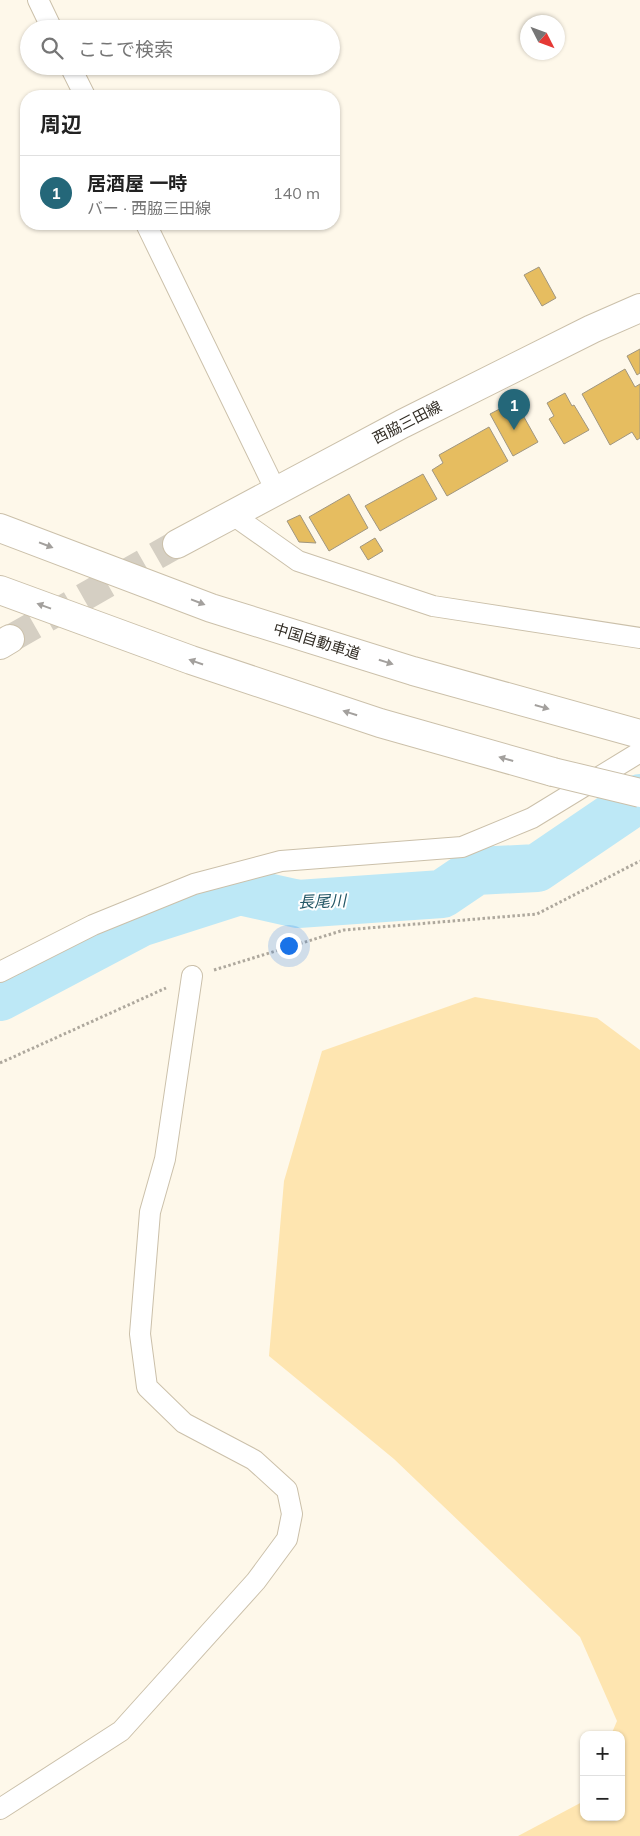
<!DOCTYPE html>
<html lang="ja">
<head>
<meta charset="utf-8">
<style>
  :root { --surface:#fff; --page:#f2f2f2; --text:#222; --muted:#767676; --line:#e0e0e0; --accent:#246779 }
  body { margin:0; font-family:Mulish,"Noto Sans JP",sans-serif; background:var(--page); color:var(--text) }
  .controls { position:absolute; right:15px; bottom:15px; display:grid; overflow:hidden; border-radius:10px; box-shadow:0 1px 4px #0004 }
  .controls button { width:45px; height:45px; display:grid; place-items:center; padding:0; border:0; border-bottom:1px solid var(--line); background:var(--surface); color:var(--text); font:25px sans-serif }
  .compass { position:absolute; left:520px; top:15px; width:45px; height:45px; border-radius:50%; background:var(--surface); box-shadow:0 1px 4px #0004; rotate:132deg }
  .you { position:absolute; left:288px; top:945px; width:18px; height:18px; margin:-12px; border:4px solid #fff; border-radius:50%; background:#1a73e8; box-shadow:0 0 0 8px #1a73e833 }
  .badge { display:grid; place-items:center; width:32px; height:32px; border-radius:50%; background:var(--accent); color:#fff; font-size:16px; font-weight:700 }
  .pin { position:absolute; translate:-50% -41px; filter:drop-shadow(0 1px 2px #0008) }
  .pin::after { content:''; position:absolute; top:26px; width:18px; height:15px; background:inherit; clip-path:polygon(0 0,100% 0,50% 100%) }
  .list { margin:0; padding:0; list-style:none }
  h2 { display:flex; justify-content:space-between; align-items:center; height:65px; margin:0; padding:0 20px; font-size:21px }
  h2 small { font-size:16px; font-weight:400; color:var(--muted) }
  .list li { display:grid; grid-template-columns:32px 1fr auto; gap:15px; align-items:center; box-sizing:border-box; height:75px; padding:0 20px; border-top:1px solid var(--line) }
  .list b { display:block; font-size:19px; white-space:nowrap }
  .list p { margin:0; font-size:16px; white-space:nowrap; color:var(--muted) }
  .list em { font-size:16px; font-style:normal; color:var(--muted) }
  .icon { flex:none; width:28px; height:28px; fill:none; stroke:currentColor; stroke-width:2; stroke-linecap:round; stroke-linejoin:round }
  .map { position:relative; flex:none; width:640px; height:1836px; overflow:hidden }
  .search { position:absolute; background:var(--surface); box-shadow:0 1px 4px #0004; left:20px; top:20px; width:320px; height:55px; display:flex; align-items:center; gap:12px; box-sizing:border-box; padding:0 18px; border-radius:28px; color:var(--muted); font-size:19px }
  .panel { position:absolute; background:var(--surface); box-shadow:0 1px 4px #0004; left:20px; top:90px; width:320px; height:140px; border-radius:20px }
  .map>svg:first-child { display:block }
  .green { fill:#fee5b0 }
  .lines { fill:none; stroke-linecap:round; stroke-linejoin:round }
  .river { stroke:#bde8f6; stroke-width:48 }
  .building { fill:#e6bd60; stroke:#a09680 }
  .primary-tunnel { stroke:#d5cfc3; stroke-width:28; stroke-dasharray:28 14; stroke-linecap:butt }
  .minor-casing { stroke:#cbc0aa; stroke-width:22 }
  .primary-casing { stroke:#cbc0aa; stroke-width:30 }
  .motorway-casing { stroke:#cbc0aa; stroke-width:30 }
  .path { stroke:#aea89d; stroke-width:3; stroke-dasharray:2.5 2.5; stroke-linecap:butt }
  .minor { stroke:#fff; stroke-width:20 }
  .primary { stroke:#fff; stroke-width:28 }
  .motorway { stroke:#fff; stroke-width:28 }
  .motorway-bridge-casing { stroke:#cbc0aa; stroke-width:30; stroke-linecap:butt }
  .motorway-bridge { stroke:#fff; stroke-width:28 }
  .oneway { fill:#a3a09d }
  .labels { text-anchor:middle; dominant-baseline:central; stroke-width:4; stroke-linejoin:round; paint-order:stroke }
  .street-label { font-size:15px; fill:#322d25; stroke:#fff }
  .water-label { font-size:16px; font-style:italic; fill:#245867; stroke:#fff }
</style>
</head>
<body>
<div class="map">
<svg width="640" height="1836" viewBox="0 0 640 1836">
  <rect width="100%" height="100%" fill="#fef8ea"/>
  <path class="green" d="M475,997L597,1018L640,1050V1836H518L584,1801V1817H621V1735H611L617,1721L580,1637L394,1459L269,1356L284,1181L322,1051Z"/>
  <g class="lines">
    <path class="river" d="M0,997L140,923L240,891L298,904L442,894L476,871L537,868L640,798"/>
  </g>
  <path class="building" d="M539,267L556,298L542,306L524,275Z
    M640,349V373L637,375L627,356Z
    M625,369L635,387L640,384V438L637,440L632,432L610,445L582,394Z
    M565,393L572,406L574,405L589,430L564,444L549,419L554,416L547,403Z
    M515,401L538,442L513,456L490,414Z
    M489,427L508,461L447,496L432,470L443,463L439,455Z
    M423,474L437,499L380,531L365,506Z
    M349,494L368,528L329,551L309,517Z
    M300,515L316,543L299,542L287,521Z
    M375,538L383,551L368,560L360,547Z"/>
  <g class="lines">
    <path class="primary-tunnel" d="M10,639L177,544"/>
    <defs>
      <path id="minor" d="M38,0L52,29
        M70,66L85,96
        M146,224L276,491
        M233,515L298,561L433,606L640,638
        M0,972L93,925L194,884L281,861L462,847L532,818L640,752
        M0,1809L121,1731L256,1581L287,1539L292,1514L287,1490L254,1460L184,1423L147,1387L140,1334L150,1212L165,1159L192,976"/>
      <path id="primary" d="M177,544L402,424L592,329L640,308
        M0,645L10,639"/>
      <path id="motorway" d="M0,528L211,608L413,671L640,734
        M0,590L191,660L380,723L553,772"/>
    </defs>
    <use href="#minor" class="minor-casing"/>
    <use href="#primary" class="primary-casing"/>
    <use href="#motorway" class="motorway-casing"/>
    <path class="path" d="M214,970L344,930L537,914L640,861
      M0,1063L166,988"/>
    <use href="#minor" class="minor"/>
    <use href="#primary" class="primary"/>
    <use href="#motorway" class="motorway"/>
    <defs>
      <path id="motorway-bridge" d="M553,772L640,793"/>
    </defs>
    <use href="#motorway-bridge" class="motorway-bridge-casing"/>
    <use href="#motorway-bridge" class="motorway-bridge"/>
  </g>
  <defs><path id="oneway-solid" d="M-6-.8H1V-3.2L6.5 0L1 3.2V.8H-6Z" transform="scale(1.25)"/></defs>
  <g class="oneway">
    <use href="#oneway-solid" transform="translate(46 545) rotate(21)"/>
    <use href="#oneway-solid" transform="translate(198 602) rotate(21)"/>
    <use href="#oneway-solid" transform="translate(44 606) rotate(-160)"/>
    <use href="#oneway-solid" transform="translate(196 662) rotate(-161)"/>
    <use href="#oneway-solid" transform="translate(386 662) rotate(17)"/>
    <use href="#oneway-solid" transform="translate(542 707) rotate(16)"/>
    <use href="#oneway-solid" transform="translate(350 713) rotate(-162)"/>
    <use href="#oneway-solid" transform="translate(506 759) rotate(-164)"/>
  </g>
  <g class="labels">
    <g class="street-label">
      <text transform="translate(407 422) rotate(-27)">西脇三田線</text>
      <text transform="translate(317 641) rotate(17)">中国自動車道</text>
    </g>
    <g class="water-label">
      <text transform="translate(322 901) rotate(-2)">長尾川</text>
    </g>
  </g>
</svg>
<div class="controls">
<button>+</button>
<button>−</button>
</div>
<svg class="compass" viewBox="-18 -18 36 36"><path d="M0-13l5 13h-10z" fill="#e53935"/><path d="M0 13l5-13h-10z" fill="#767676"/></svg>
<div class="you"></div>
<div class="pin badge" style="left:514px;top:430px">1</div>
<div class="search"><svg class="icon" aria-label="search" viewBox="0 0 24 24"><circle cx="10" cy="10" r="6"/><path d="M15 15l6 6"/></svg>ここで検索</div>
<section class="panel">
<h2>周辺<small></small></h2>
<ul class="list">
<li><span class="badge">1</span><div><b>居酒屋 一時</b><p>バー · 西脇三田線</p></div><em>140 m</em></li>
</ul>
</section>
</div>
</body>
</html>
